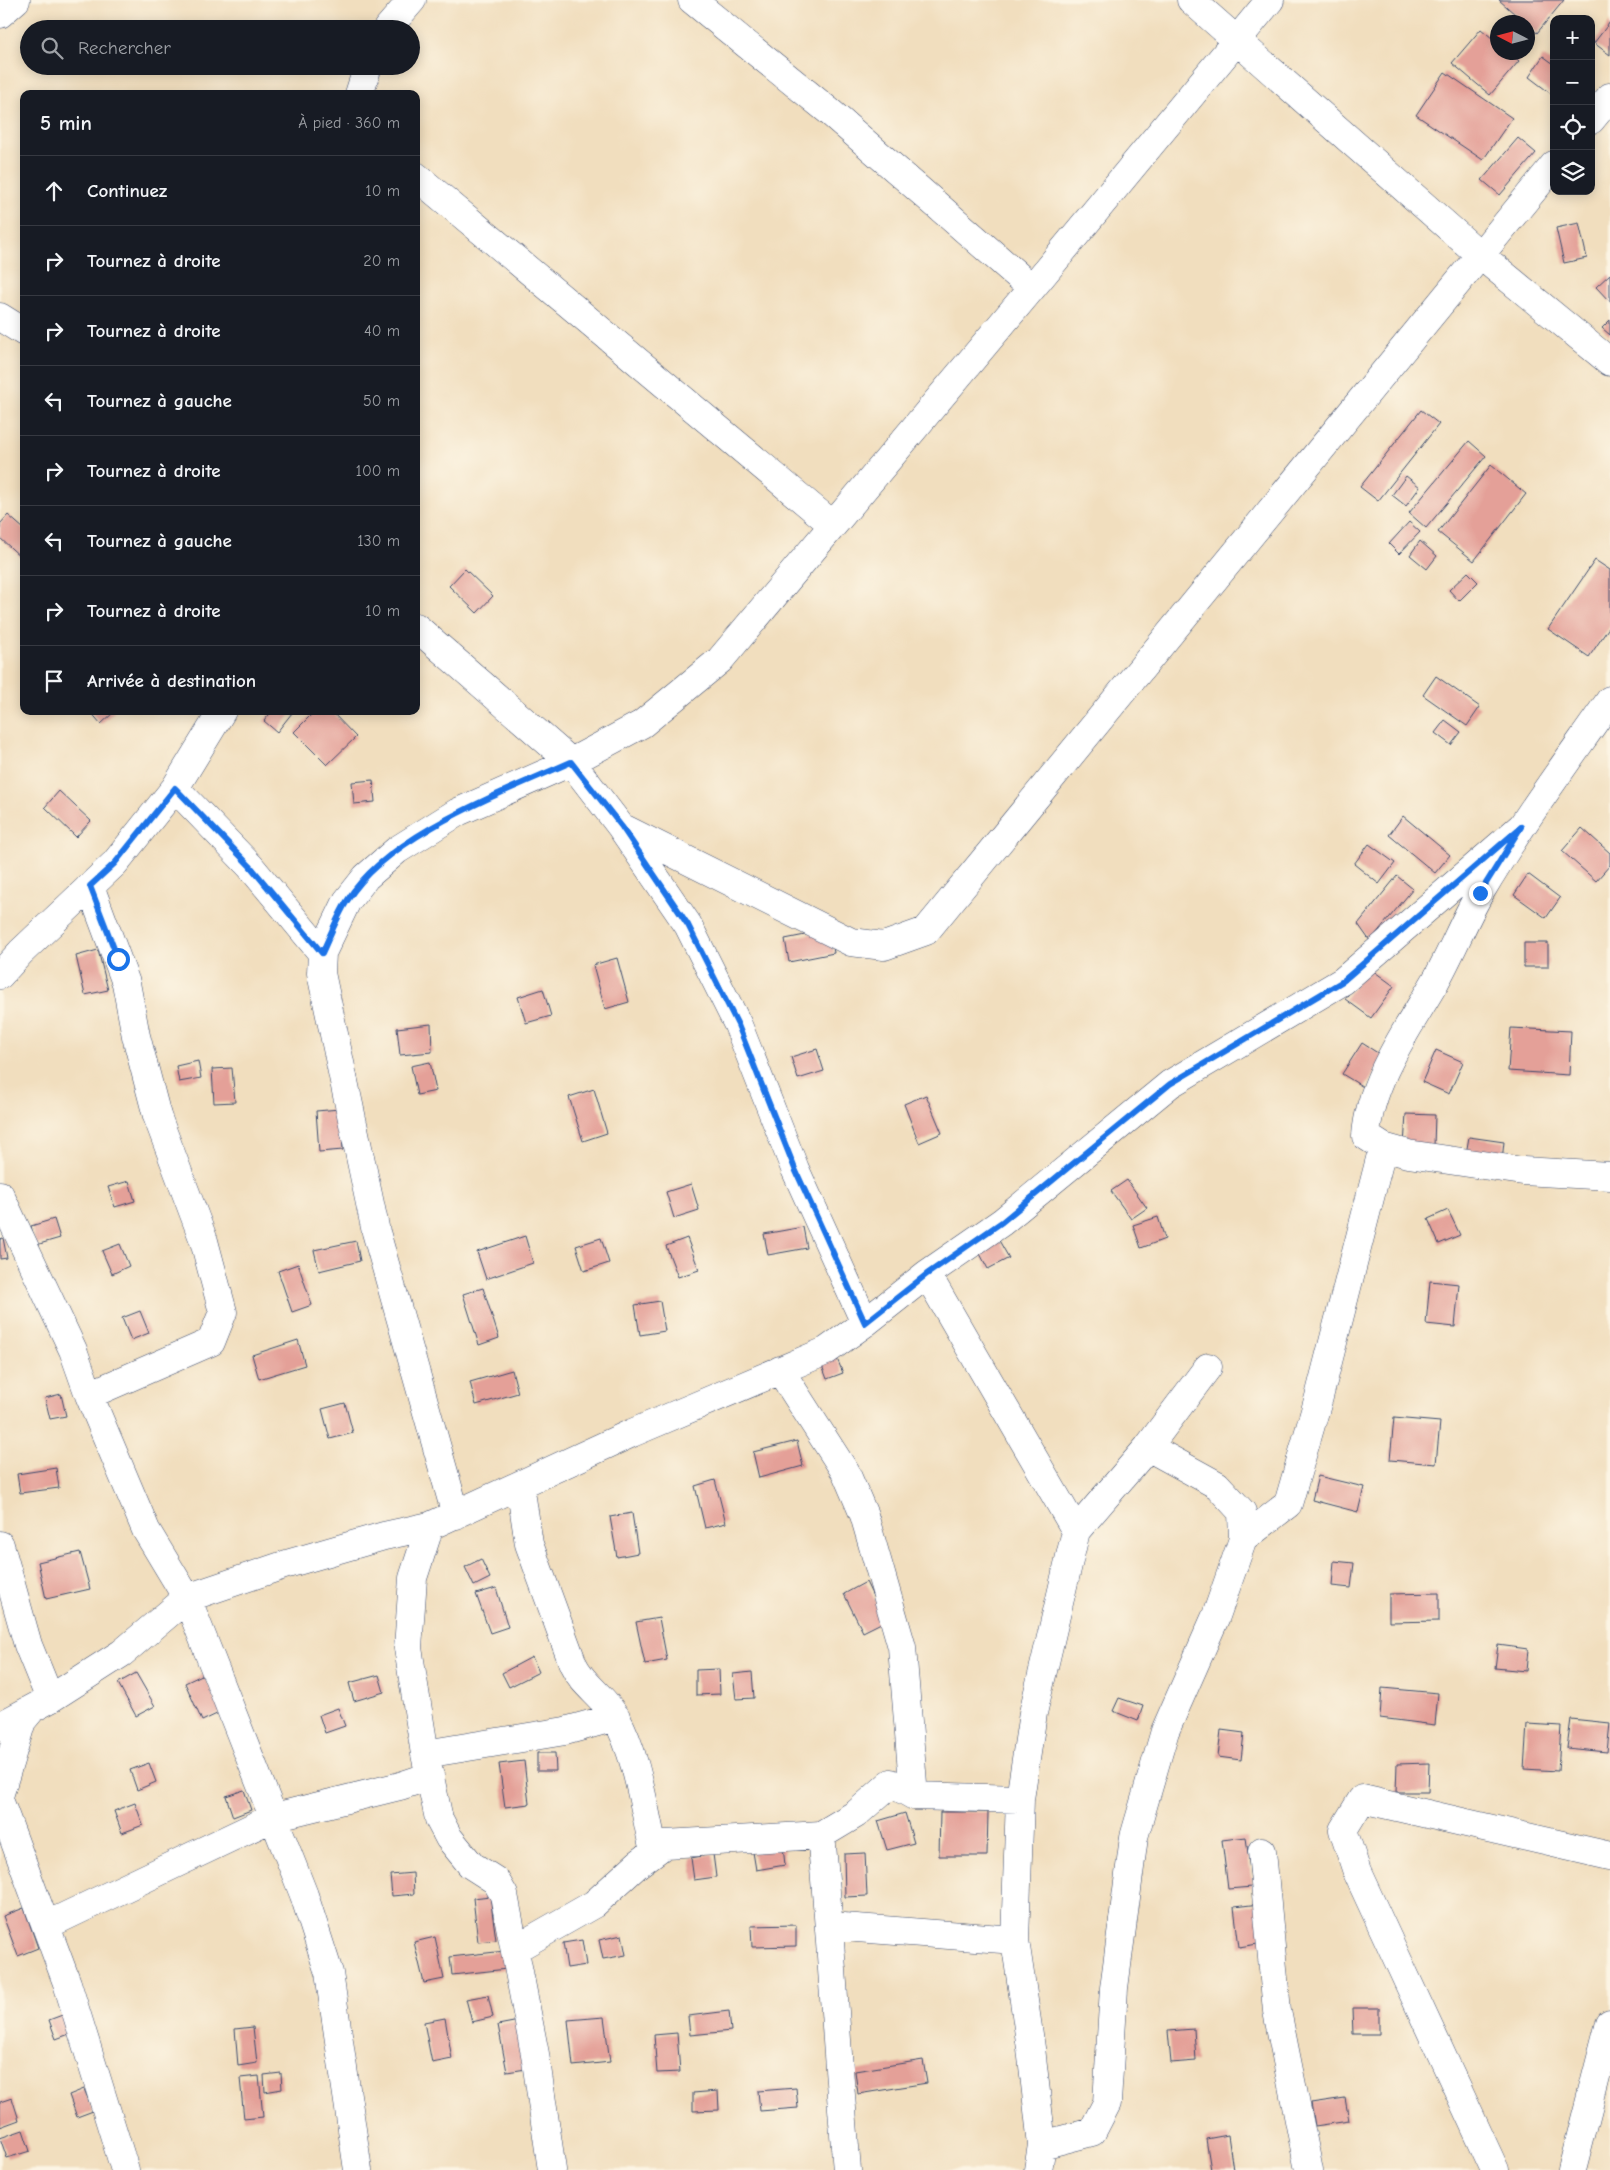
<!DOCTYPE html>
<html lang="fr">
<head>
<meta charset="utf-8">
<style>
  :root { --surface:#171b24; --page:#20242c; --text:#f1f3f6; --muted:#9ea1a6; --line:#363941 }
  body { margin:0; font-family:"Comic Neue",sans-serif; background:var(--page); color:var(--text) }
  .controls { position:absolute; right:15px; top:15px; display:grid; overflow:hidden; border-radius:10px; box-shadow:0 2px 12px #0003 }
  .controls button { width:45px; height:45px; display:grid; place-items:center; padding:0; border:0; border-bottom:1px solid var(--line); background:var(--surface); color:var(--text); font:25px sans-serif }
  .compass { position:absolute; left:1490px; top:15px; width:45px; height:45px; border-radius:50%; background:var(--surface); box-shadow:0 2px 12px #0003; rotate:276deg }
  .stop { position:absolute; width:15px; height:15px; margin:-11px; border:4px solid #1a73e8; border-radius:50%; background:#fff }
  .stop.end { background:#1a73e8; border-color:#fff; box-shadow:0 1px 5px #0008 }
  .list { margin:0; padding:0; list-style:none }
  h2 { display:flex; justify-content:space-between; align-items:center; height:65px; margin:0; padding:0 20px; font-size:21px }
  h2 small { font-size:16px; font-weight:400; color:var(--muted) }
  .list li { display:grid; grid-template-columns:32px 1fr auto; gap:15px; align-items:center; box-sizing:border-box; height:70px; padding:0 20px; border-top:1px solid var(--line) }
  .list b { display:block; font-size:19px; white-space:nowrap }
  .list em { font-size:16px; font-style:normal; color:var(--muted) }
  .icon { flex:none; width:28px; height:28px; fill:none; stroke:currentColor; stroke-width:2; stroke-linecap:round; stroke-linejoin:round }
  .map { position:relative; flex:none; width:1610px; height:2170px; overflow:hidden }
  .search { position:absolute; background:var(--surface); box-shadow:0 2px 12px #0003; left:20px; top:20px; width:400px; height:55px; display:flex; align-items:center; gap:12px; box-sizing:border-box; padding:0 18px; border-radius:28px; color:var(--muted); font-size:19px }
  .panel { position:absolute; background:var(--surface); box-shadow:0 2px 12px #0003; left:20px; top:90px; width:400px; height:625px; border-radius:10px }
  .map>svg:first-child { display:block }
  .building { fill:#e4a098 }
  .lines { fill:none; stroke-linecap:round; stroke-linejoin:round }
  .minor-casing { stroke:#3b496c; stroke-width:29 }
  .minor { stroke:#fff; stroke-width:28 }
  .route { stroke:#1a73e8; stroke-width:6 }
</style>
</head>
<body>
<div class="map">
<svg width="1610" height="2170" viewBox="0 0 1610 2170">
  <rect width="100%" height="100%" fill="#fcf5e5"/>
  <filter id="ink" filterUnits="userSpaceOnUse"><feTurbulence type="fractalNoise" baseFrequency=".02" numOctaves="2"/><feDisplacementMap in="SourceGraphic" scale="10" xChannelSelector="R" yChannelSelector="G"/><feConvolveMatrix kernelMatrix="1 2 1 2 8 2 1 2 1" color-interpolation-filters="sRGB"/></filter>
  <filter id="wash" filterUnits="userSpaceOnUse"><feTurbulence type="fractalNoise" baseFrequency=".0096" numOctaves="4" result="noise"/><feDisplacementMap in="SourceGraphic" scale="20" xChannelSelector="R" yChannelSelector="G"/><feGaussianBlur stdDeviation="1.12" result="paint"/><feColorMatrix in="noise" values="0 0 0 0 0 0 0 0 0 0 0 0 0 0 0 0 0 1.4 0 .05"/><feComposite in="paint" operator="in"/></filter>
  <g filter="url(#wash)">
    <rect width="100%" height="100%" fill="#f1debe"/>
    <g id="blocks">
      <path class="building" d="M1499,0H1564L1537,33L1528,26V22H1524Z
        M1610,22V55L1594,43Z
        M1481,29L1498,43V52H1509L1519,61L1490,95L1452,63Z
        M1543,56L1554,64V96L1529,77Z
        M1445,72L1512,118L1483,160L1416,115Z
        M1518,138L1536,153L1500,195L1482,180Z
        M1579,223L1587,258L1564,263L1556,228Z
        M1610,274V302L1596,287Z
        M1610,320V335L1602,328Z
        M1421,410L1439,424L1378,501L1360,487Z
        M1469,441L1486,456L1426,528L1409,513Z
        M1491,465L1526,494L1474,561L1438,532Z
        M1406,476L1420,487L1406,506L1392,495Z
        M8,515L24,529L23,559L0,538V524Z
        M1409,522L1420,532L1399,554L1389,544Z
        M1420,541L1437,556L1427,569L1410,555Z
        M1595,560L1610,570V626L1589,657L1548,629Z
        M465,569L493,596L477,613L449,586Z
        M1468,572L1478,582L1459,601L1449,590Z
        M1436,676L1480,707L1467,726L1423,695Z
        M90,711H113L114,712L101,724Z
        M272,711L292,713L277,732L264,721Z
        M315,711H331L356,737L327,765L294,732Z
        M1445,720L1461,732L1451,745L1435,733Z
        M373,780L375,802L354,804L352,782Z
        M59,791L91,821L76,837L45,807Z
        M1403,816L1450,855L1435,873L1389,835Z
        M1582,828L1610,853V865L1596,881L1562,851Z
        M1369,844L1395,863L1379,884L1354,864Z
        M1528,874L1560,898L1546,918L1514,895Z
        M1397,876L1413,889L1370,941L1358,924Z
        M830,930L834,953L789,962L785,939Z
        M1524,943H1548V967H1524Z
        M98,950L108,990L85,995L76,956Z
        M617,958L629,1002L605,1009L593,965Z
        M1368,967L1394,986L1371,1018L1345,999Z
        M543,989L551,1016L526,1023L518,997Z
        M431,1024L432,1052L400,1055L397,1028Z
        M1511,1028L1571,1031L1569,1075L1508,1071Z
        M1362,1043L1384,1057L1365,1088L1342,1074Z
        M817,1049L824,1071L798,1079L791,1057Z
        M1436,1050L1463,1062L1449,1094L1422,1082Z
        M198,1061L201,1078L179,1082L176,1066Z
        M430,1062L436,1091L417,1095L411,1066Z
        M232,1068L235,1102L214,1103L212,1069Z
        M594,1089L607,1133L583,1141L569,1097Z
        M926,1095L942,1133L919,1143L904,1104Z
        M340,1109L343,1150L319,1152L316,1111Z
        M1406,1114L1435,1115L1434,1146H1404Z
        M1469,1137L1504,1142L1502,1160L1466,1154Z
        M1127,1180L1147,1208L1131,1219L1111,1191Z
        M129,1181L135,1201L115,1207L108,1187Z
        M691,1184L699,1210L674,1218L666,1192Z
        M1448,1210L1460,1235L1439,1244L1428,1219Z
        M1158,1217L1165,1239L1141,1248L1133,1225Z
        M54,1219L60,1238L36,1245L31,1226Z
        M803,1227L807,1248L768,1255L764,1234Z
        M525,1236L533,1263L486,1279L477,1252Z
        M997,1237L1009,1258L988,1269L977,1248Z
        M3,1238L7,1258L0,1259V1239Z
        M601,1238L609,1263L584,1271L576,1246Z
        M687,1238L699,1270L678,1277L666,1246Z
        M356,1241L360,1261L319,1271L314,1250Z
        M120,1244L129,1266L112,1274L102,1251Z
        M298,1264L312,1305L292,1312L278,1271Z
        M1430,1281L1459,1284L1455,1327L1426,1324Z
        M483,1288L499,1338L479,1345L463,1294Z
        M660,1301L665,1331L640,1335L635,1305Z
        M140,1311L149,1333L131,1340L122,1318Z
        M298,1340L305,1365L259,1379L252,1355Z
        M833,1349L843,1373L827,1379L818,1355Z
        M512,1370L518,1393L476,1405L470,1382Z
        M61,1394L66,1416L50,1419L45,1398Z
        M345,1403L353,1433L330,1439L322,1409Z
        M1394,1418L1440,1422L1436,1464L1390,1460Z
        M797,1441L803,1466L759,1478L753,1452Z
        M56,1468L59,1488L20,1493L17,1474Z
        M1318,1476L1364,1487L1358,1512L1312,1500Z
        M715,1480L726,1523L705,1528L695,1486Z
        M632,1513L638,1553L617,1557L610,1517Z
        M80,1552L90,1589L46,1599L38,1562Z
        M481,1559L490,1578L474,1586L465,1567Z
        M1334,1561L1354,1563L1351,1588L1332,1586Z
        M866,1582L885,1621L863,1632L844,1594Z
        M496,1588L508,1627L490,1633L476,1594Z
        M1439,1593V1621L1389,1622V1594Z
        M659,1618L667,1660L645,1664L636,1622Z
        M1498,1645L1528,1649L1526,1671L1495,1668Z
        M532,1657L539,1672L509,1687L502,1673Z
        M719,1669L720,1694L696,1695V1670Z
        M752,1672L754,1698L736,1699L733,1674Z
        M136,1673L155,1706L136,1716L118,1683Z
        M204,1674L221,1712L202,1721L185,1683Z
        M379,1675L384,1692L354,1701L349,1683Z
        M1382,1688L1438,1693L1435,1725L1380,1718Z
        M1119,1698L1143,1706L1138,1721L1113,1711Z
        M338,1708L345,1726L325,1733L319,1715Z
        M1571,1719L1610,1723L1607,1752L1567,1748Z
        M1527,1724L1561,1726L1558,1771L1524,1769Z
        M1221,1730L1244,1733L1241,1760L1218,1757Z
        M537,1753H555L556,1771H537Z
        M524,1761L529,1804L505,1807L499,1764Z
        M149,1763L156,1782L137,1790L130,1770Z
        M1429,1763L1428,1792H1396L1397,1764Z
        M244,1790L251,1810L233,1817L226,1796Z
        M135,1803L143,1825L122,1833L114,1811Z
        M940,1812H988L987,1856H939Z
        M905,1813L914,1843L887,1850L878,1821Z
        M1246,1837L1252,1887L1228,1889L1222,1840Z
        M783,1847L785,1865L756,1870L753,1852Z
        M865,1853L867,1896L845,1897L844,1854Z
        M713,1854L716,1877L694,1880L691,1858Z
        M413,1873L414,1894L392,1896L390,1875Z
        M490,1896L496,1940L478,1942L473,1898Z
        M1259,1904L1264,1943L1239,1947L1234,1907Z
        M24,1908L38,1948L18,1956L3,1916Z
        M796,1925V1946L752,1947L751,1926Z
        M622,1935L626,1955L603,1959L599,1940Z
        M435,1937L444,1979L424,1983L414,1942Z
        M582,1940L586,1965L567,1968L563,1943Z
        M505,1951L507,1969L452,1975L450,1957Z
        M488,1995L493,2017L472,2022L466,1999Z
        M1352,2008H1379V2034H1353Z
        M729,2011L731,2031L690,2035L688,2016Z
        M65,2014L72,2033L56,2039L49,2020Z
        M604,2017L610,2062L573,2066L568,2020Z
        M445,2018L452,2059L432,2063L424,2022Z
        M519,2021L526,2069L507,2072L498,2025Z
        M253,2027L257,2063L238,2066L235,2029Z
        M1194,2029L1196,2061L1171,2063L1168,2031Z
        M677,2033L680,2072L657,2073L654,2035Z
        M923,2060L927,2083L858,2094L855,2071Z
        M281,2073L282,2089L265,2092L264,2075Z
        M259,2076L263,2117L244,2119L240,2078Z
        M796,2088L798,2108L760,2111L758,2091Z
        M84,2089L93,2111L77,2117L69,2095Z
        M718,2091L719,2110L693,2111V2093Z
        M12,2098L19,2120L0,2127V2102Z
        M1345,2098L1349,2121L1315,2126L1311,2103Z
        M23,2130L30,2151L7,2158L0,2138Z
        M1228,2135L1233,2170H1211L1206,2139Z"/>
    </g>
  </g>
  <g filter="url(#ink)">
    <use href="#blocks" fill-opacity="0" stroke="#3b496c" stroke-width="1"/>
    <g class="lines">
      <defs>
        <path id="minor" d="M692,0L830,112L1032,288
          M1191,0L1480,255L1610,362
          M0,14L16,0
          M387,29L412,0
          M359,94L368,66
          M1591,120L1610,97
          M416,176L833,525
          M0,317L24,332
          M416,627L571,762L621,827L688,925L738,1025L795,1169L865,1323
          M1610,700C1566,763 1520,825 1481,891C1464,920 1452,952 1435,982C1408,1029 1370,1080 1366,1136L1383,1147L1408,1154L1523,1171L1610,1176
          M175,788L250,866L322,953
          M621,827L851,942L884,946L926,931L1554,165
          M0,975L21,952L115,863L175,788L222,711
          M0,1195L73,1350L89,1395L146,1530L187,1598L304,1895L329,1973L358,2170
          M927,1274L1076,1531
          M780,1370L846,1473L864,1515L902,1647L914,1796
          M89,1395L211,1342L223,1312L204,1241L157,1116L136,1036L126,983L90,886
          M520,1485L529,1544L573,1664C583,1686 605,1697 616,1718C637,1755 644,1809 654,1851
          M456,1515L376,1232L321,973L322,953L347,901L366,877L397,850L458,812L571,762L642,724L720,660L1032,288L1270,0
          M430,1526L413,1578L408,1648L425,1754L439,1819L449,1838L471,1865L496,1881L504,1895L535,2054L552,2170
          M1243,1539L1288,1504L1319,1397L1383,1147
          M0,1545L28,1645L50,1699
          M0,1726L50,1699L122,1653L187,1598L287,1564L384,1536L430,1526L632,1433L826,1351L865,1323L927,1274L1002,1222L1170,1084L1343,981L1521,827
          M425,1754L565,1731L616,1717
          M0,1793L22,1721L32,1709
          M0,1802L67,1983L125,2170
          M821,1835C832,1947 837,2058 847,2170
          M1262,1851L1277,2011L1309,2170
          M47,1925L274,1817L400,1786L430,1776
          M830,1926L1015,1940
          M515,1949L594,1904L638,1864L665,1844L821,1835L856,1814L891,1783L914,1796L1020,1799
          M1042,2145L1092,2132L1107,2103L1114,1988L1134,1837L1165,1731L1216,1616L1243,1539L1242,1512L1217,1485L1148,1447
          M1038,2170L1042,2145L1031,2048L1015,1940L1020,1799L1033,1713L1076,1531L1148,1447L1208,1367
          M1495,2170L1357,1872L1343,1830L1362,1799L1610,1856
          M1572,2170L1610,2023"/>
      </defs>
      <use href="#minor" class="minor-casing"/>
      <use href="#minor" class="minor"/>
    </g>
  </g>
  <g class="lines" filter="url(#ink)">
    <path class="route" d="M118,959L90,886L115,863L175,788L250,866L322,953C330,936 337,917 347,901C387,835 502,793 571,762L622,827L688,925L738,1025L795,1169L865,1323L927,1274L1002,1222L1170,1084L1343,981L1521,827L1480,893"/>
  </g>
</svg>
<div class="controls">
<button>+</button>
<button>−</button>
<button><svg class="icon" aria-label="locate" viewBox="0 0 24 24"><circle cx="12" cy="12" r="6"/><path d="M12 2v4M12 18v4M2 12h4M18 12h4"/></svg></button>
<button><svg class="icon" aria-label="layers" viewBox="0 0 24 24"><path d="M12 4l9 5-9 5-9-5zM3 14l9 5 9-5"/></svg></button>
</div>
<svg class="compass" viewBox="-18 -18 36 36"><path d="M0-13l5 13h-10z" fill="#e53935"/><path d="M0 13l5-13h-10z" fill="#9ea1a6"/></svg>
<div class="stop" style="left:118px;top:959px"></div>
<div class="stop end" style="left:1480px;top:893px"></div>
<div class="search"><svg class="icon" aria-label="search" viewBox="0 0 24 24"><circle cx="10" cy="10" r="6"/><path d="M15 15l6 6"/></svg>Rechercher</div>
<section class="panel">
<h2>5 min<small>À pied · 360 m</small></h2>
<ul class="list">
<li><svg class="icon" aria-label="ahead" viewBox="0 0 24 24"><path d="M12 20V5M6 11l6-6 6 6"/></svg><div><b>Continuez</b></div><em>10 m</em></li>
<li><svg class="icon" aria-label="right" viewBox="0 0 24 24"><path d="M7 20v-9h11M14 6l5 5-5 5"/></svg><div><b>Tournez à droite</b></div><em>20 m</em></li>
<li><svg class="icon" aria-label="right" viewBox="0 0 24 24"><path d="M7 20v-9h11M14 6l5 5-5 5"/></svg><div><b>Tournez à droite</b></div><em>40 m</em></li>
<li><svg class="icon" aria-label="left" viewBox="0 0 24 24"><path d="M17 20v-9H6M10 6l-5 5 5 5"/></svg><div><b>Tournez à gauche</b></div><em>50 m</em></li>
<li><svg class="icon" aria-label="right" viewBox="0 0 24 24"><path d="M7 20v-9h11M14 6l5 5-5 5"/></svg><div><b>Tournez à droite</b></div><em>100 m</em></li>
<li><svg class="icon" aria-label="left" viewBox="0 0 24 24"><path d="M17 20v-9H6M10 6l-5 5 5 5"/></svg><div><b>Tournez à gauche</b></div><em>130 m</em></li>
<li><svg class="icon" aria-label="right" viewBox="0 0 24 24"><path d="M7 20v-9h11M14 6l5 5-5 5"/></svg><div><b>Tournez à droite</b></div><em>10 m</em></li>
<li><svg class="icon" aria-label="arrive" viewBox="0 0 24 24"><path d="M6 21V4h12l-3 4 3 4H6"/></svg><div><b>Arrivée à destination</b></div></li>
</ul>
</section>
</div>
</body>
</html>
